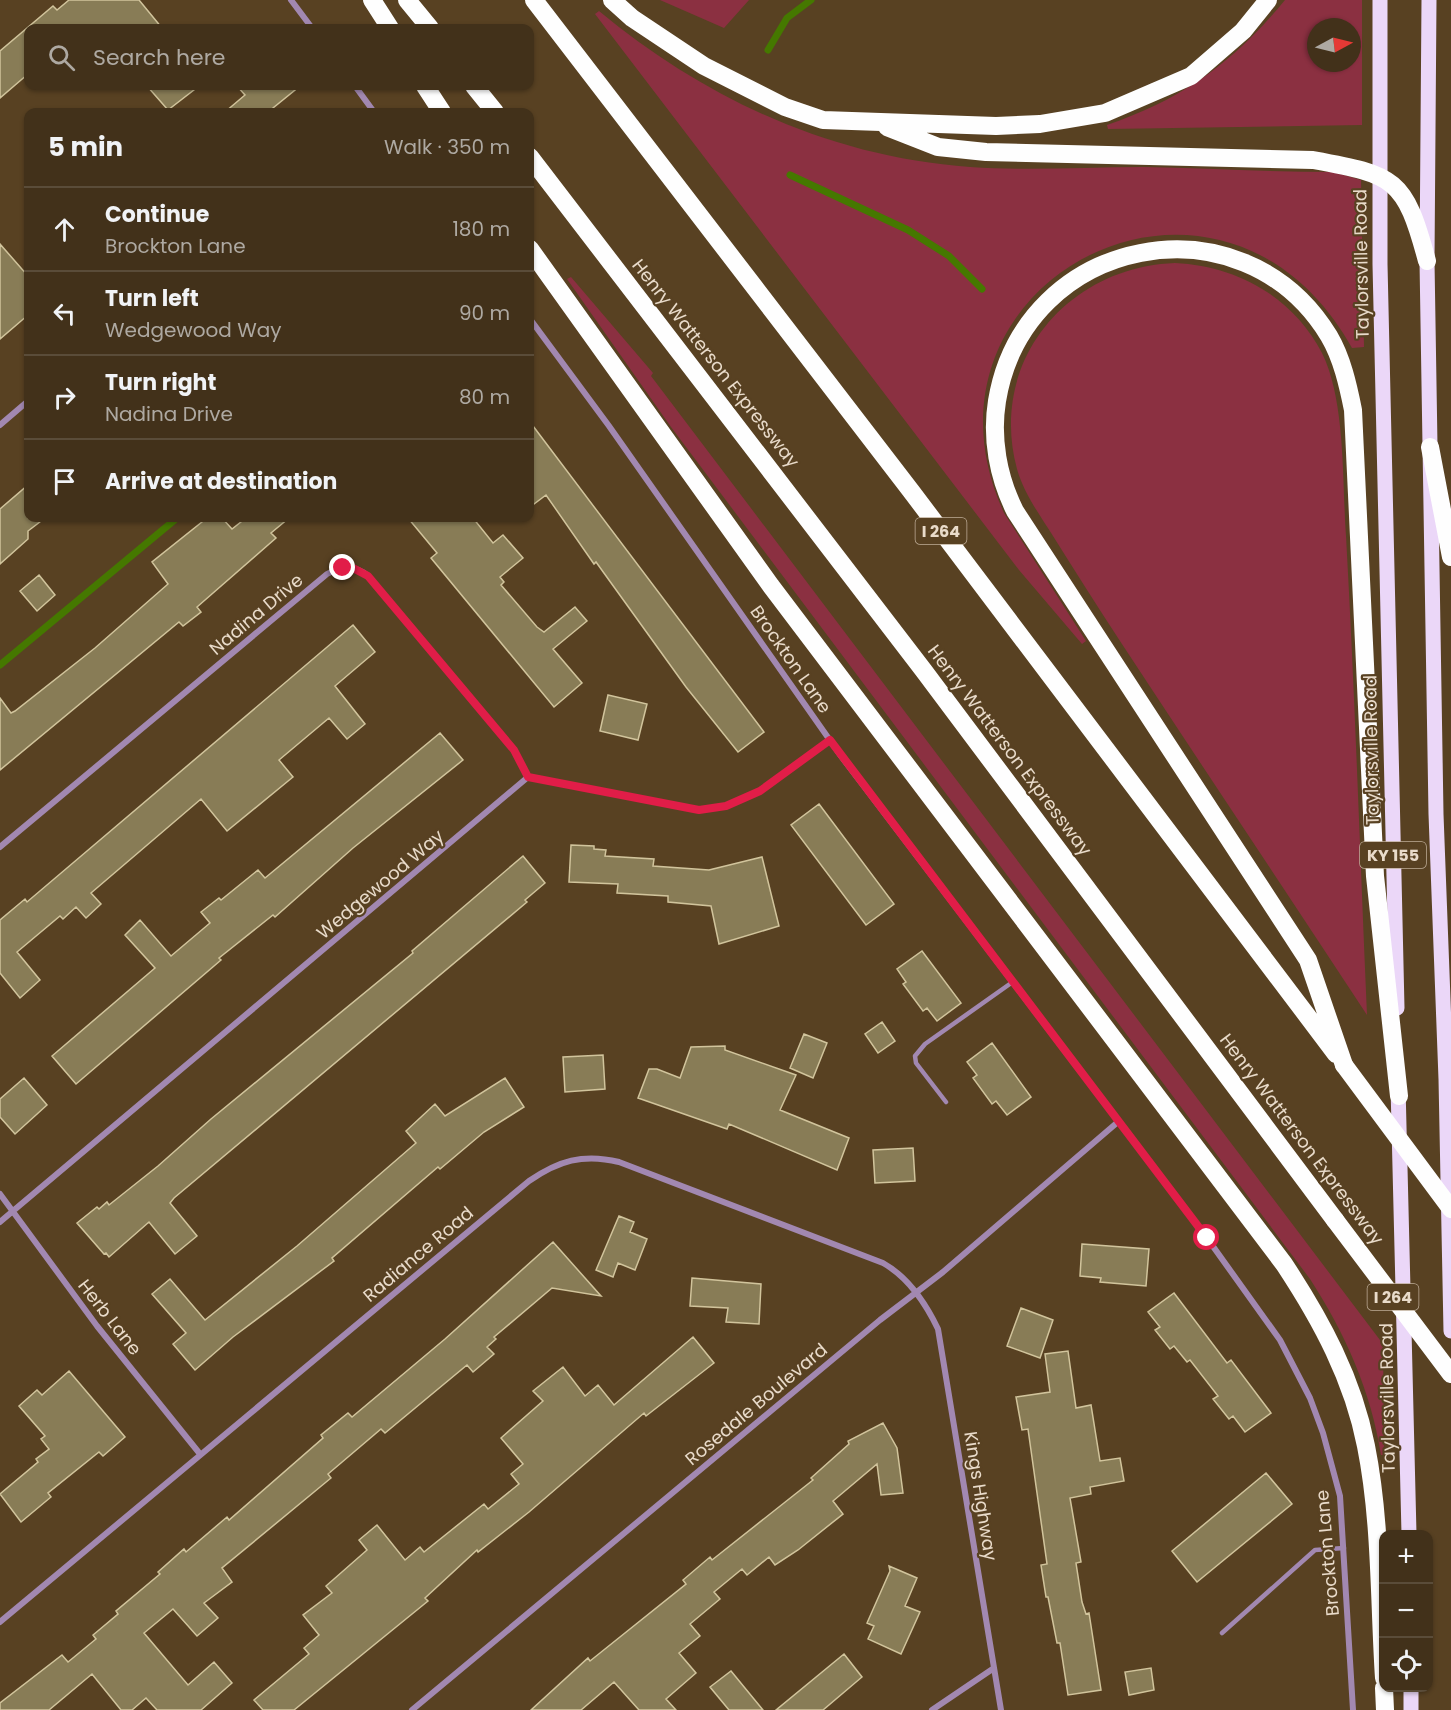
<!DOCTYPE html>
<html lang="en">
<head>
<meta charset="utf-8">
<style>
  :root { --surface:#42311a; --page:#493923; --text:#f1f3f6; --muted:#aea9a2; --line:#5a4c39 }
  body { margin:0; font-family:Poppins,sans-serif; background:var(--page); color:var(--text) }
  .controls { position:absolute; right:18px; bottom:18px; display:grid; overflow:hidden; border-radius:12px; box-shadow:0 2px 4px #0004 }
  .controls button { width:54px; height:54px; display:grid; place-items:center; padding:0; border:0; border-bottom:2px solid var(--line); background:var(--surface); color:var(--text); font:30px sans-serif }
  .compass { position:absolute; left:1307px; top:18px; width:54px; height:54px; border-radius:50%; background:var(--surface); box-shadow:0 2px 4px #0004; rotate:83deg }
  .stop { position:absolute; width:18px; height:18px; margin:-14px; border:4px solid #e11d48; border-radius:50%; background:#fff }
  .stop.end { background:#e11d48; border-color:#fff; box-shadow:0 2px 6px #0008 }
  .list { margin:0; padding:0; list-style:none }
  h2 { display:flex; justify-content:space-between; align-items:center; height:78px; margin:0; padding:0 24px; font-size:26px }
  h2 small { font-size:20px; font-weight:400; color:var(--muted) }
  .list li { display:grid; grid-template-columns:39px 1fr auto; gap:18px; align-items:center; box-sizing:border-box; height:84px; padding:0 24px; border-top:2px solid var(--line) }
  .list b { display:block; font-size:22px; white-space:nowrap }
  .list p { margin:0; font-size:20px; white-space:nowrap; color:var(--muted) }
  .list em { font-size:20px; font-style:normal; color:var(--muted) }
  .icon { flex:none; width:33px; height:33px; fill:none; stroke:currentColor; stroke-width:2; stroke-linecap:round; stroke-linejoin:round }
  .map { position:relative; flex:none; width:1451px; height:1710px; overflow:hidden }
  .search { position:absolute; background:var(--surface); box-shadow:0 2px 4px #0004; left:24px; top:24px; width:510px; height:66px; display:flex; align-items:center; gap:15px; box-sizing:border-box; padding:0 21px; border-radius:12px; color:var(--muted); font-size:22px }
  .panel { position:absolute; background:var(--surface); box-shadow:0 2px 4px #0004; left:24px; top:108px; width:510px; height:414px; border-radius:12px }
  .map>svg:first-child { display:block }
  .green { fill:#8b3041; fill-rule:evenodd }
  .lines { fill:none; stroke-linecap:round; stroke-linejoin:round }
  .stream { stroke:#457800; stroke-width:7 }
  .building { fill:#887c56; stroke:#d1c49c; stroke-width:1.5 }
  .lane { stroke:#a288b1; stroke-width:4.5 }
  .street { stroke:#a288b1; stroke-width:6 }
  .primary { stroke:#ebd7f8; stroke-width:15 }
  .highway { stroke:#fefefe; stroke-width:18 }
  .highway-bridge { stroke:#fefefe; stroke-width:18 }
  .route { stroke:#e11d48; stroke-width:8 }
  .labels { text-anchor:middle; dominant-baseline:central; stroke-width:4.5; stroke-linejoin:round; paint-order:stroke }
  .shield { fill:#584122; stroke:#bead98; stroke-width:1.5 }
  .shield-label { font-size:16px; font-weight:bold; fill:#e9dbca }
  .street-label { font-size:18px; fill:#e9dbca; stroke:#584122 }
</style>
</head>
<body>
<div class="map">
<svg width="1451" height="1710" viewBox="0 0 1451 1710">
  <rect width="100%" height="100%" fill="#584122"/>
  <path class="green" d="M660,0H749L724,28Z
    M1285,0H1362V125L1108,129L1107,125C1183,99 1234,62 1285,0ZM1316,27H1352V63H1316Z
    M599,11C705,99 831,157 970,167C1027,171 1085,167 1143,167C1206,168 1270,172 1334,172L1361,180L1364,347L1352,348C1221,113 898,281 1004,513L1086,641L1082,644L1019,570L595,14Z
    M1175,263C1237,266 1293,297 1322,353C1346,402 1342,481 1346,536C1355,696 1360,856 1367,1015C1285,890 1202,766 1120,641C1097,606 1075,571 1053,536C1040,515 1024,494 1017,469C988,362 1067,267 1175,263Z
    M571,277L653,373L651,376L1383,1344L1384,1455H1381C1371,1391 1345,1333 1310,1279L671,427L567,279Z"/>
  <g class="lines">
    <path class="stream" d="M768,50L787,18L811,0
      M790,175L908,230L949,256L982,289
      M0,665L177,518"/>
  </g>
  <path class="building" d="M69,0H139L162,28H28V74L0,98V51L53,6L57,10Z
    M147,86H199L168,110Z
    M237,86H300L268,112H225L245,95Z
    M0,244L28,276V315L0,339Z
    M530,422L764,732L738,752L686,687L596,562L594,564L546,495L530,507Z
    M28,485V518H45L28,531V539L0,564V509Z
    M207,518H222L232,529L246,518H289L271,533L276,538L197,607L201,612L183,626L179,622L0,770V698L11,713L15,711L95,648L168,584L152,562Z
    M408,518H473L493,543L503,535L523,558L500,577L504,582L501,585L537,627L544,632L575,607L587,621L553,649L582,683L554,707L431,558L437,553Z
    M39,575L55,595L37,611L20,591Z
    M353,625L375,652L335,686L365,724L347,739L329,718L279,760L293,777L227,831L201,799L91,893L101,904L86,918L76,907L63,919L60,916L17,952L40,980L20,998L0,973V920L25,899L27,902Z
    M608,695L647,704L638,740L600,731Z
    M440,733L463,760L353,848L275,917L273,915L219,958L221,960L76,1084L52,1056L155,968L125,935L140,920L171,956L210,923L201,912L219,898L221,900L258,870L265,878Z
    M819,804L894,904L866,925L791,825Z
    M571,845L594,846V849L606,850L605,856L654,859L653,866L709,870L762,857L779,926L719,944L711,906L668,902V896L617,893L618,884L569,882Z
    M523,856L545,883L525,900L527,902L174,1198L170,1203L197,1236L175,1254L149,1222L109,1257L106,1253L104,1254L77,1223L97,1207L99,1209L107,1202L109,1205L158,1166L211,1119L413,953L412,951Z
    M922,951L961,1003L937,1021L927,1008L923,1011L903,984L906,982L897,969Z
    M882,1022L895,1041L878,1053L865,1034Z
    M804,1034L827,1043L813,1078L790,1068Z
    M992,1043L1031,1097L1007,1115L996,1101L992,1104L973,1078L977,1075L967,1062Z
    M725,1046V1050L796,1075L780,1110L849,1138L837,1170L729,1124L727,1129L638,1098L649,1069H657L680,1078L691,1047Z
    M603,1055L605,1089L565,1092L563,1057Z
    M24,1078L47,1105L15,1134L0,1117V1099Z
    M505,1078L524,1107L484,1132L440,1169L438,1167L332,1258L334,1261L233,1337L195,1370L173,1344L186,1333L152,1294L170,1279L205,1320L297,1246L416,1143L406,1131L435,1104L445,1116Z
    M913,1148L915,1181L875,1183L873,1150Z
    M619,1216L634,1222L630,1232L647,1239L635,1270L618,1263L613,1277L596,1270Z
    M553,1242L601,1296L552,1288L494,1337L496,1339L487,1347L494,1354L473,1372L467,1365L385,1433L381,1429L328,1474L331,1478L222,1568L232,1582L204,1603L218,1618L197,1636L173,1609L144,1633L188,1685L214,1662L232,1683L201,1710H157L146,1698L132,1710H121L92,1674L49,1710H0V1703L62,1655L68,1662L96,1639L93,1635L118,1614L116,1611L160,1574L158,1572L184,1549L186,1552L227,1517L229,1520L323,1438L321,1435L348,1413L352,1417L445,1339Z
    M1082,1244L1149,1249L1146,1286L1100,1282L1101,1278L1080,1276Z
    M692,1278L761,1284L759,1324L726,1322L728,1308L690,1306Z
    M1174,1293L1227,1363L1231,1360L1271,1413L1245,1432L1233,1416L1229,1419L1213,1399L1218,1396L1190,1360L1187,1362L1174,1346L1170,1349L1155,1330L1160,1327L1148,1312Z
    M1021,1308L1053,1320L1040,1358L1007,1346Z
    M693,1337L714,1363L646,1416L644,1413L529,1512L478,1552L477,1550L425,1598L428,1601L294,1710H263L254,1700L309,1654L304,1648L319,1635L303,1615L332,1593L326,1586L367,1550L359,1540L377,1525L405,1560L420,1547L424,1552L484,1504L488,1509L519,1484L511,1474L523,1464L501,1438L543,1401L533,1391L563,1367L585,1396L598,1385L614,1405Z
    M1068,1351L1076,1408L1091,1405L1100,1461L1120,1458L1124,1481L1090,1487L1091,1494L1070,1498L1081,1562L1076,1563L1082,1602L1086,1614L1089,1613L1101,1690L1068,1695L1060,1643H1057L1048,1597H1046L1041,1565L1047,1564L1028,1429L1022,1430L1016,1397L1050,1392L1045,1354Z
    M69,1371L125,1437L103,1456L99,1452L48,1493L51,1497L21,1522L0,1494L38,1462L36,1459L49,1449L41,1439L45,1436L19,1406L37,1390L42,1395Z
    M883,1423L897,1448L903,1493L881,1495L877,1464L833,1501L843,1514L798,1550L775,1565L769,1557L747,1575L742,1569L714,1592L720,1599L690,1624L700,1636L679,1653L696,1673L666,1699L676,1710H639L614,1682L581,1710H531L588,1658L590,1661L686,1584L683,1580L710,1557L712,1560L813,1480L811,1478L849,1444L848,1441Z
    M1266,1473L1292,1504L1197,1582L1172,1551Z
    M889,1566L917,1578L905,1606L920,1612L901,1654L868,1639L874,1626L867,1623L890,1571Z
    M844,1654L862,1677L823,1710H776Z
    M1151,1668L1154,1690L1129,1695L1125,1672Z
    M731,1671L763,1710H729L710,1687Z"/>
  <g class="lines">
    <path class="lane" d="M946,1102L916,1063L915,1056L925,1044L1014,981
      M1222,1633L1315,1550L1344,1548"/>
    <path class="street" d="M291,0L312,28
      M355,86L374,112
      M530,319L609,426L841,756L1207,1238L1280,1340L1310,1398L1323,1433L1340,1496L1353,1710
      M0,425L28,401
      M528,777L699,810L726,806L760,791L830,740
      M0,847L327,574C341,566 355,565 368,576L514,750L528,777
      M0,1194L97,1326L200,1454
      M0,1222L528,777
      M0,1622L529,1181C558,1161 583,1153 619,1162L883,1263C908,1277 926,1304 938,1329L1001,1710
      M412,1710L880,1320L943,1272L1119,1121
      M932,1710L994,1668"/>
    <path class="primary" d="M1380,0V264L1397,1008
      M1429,0L1427,261L1436,814L1446,1079L1451,1331
      M1398,1086L1409,1534
      M1411,1688V1710"/>
    <path class="highway" d="M372,0L390,28
      M407,0L430,28
      M534,0L911,491L1336,1054
      M612,0L632,18L704,66L785,107L823,120L996,126L1040,124L1105,113L1191,76L1243,31L1268,0
      M425,86L442,112
      M474,86L495,112
      M887,127L938,147L986,152L1313,160C1395,175 1405,178 1427,261
      M530,157L924,671L1335,1220
      M530,249L771,586L1284,1264C1321,1320 1353,1379 1366,1446C1381,1521 1379,1601 1384,1678
      M1430,447L1451,557
      M1344,1065L1308,960L1015,511C998,477 991,438 997,401C1024,236 1242,193 1329,336C1342,358 1348,385 1353,410L1375,876L1399,1096
      M1384,1688L1385,1710"/>
    <path class="highway-bridge" d="M1344,1065L1451,1209
      M1335,1220L1451,1374"/>
  </g>
  <g class="lines">
    <path class="route" d="M343,568H353L368,576L514,750L528,777L699,810L726,806L760,791L830,740L1207,1238"/>
  </g>
  <g class="labels">
    <g class="shield">
      <rect x="915.5" y="518" width="51" height="26" rx="4.5"/>
      <rect x="1360" y="842" width="66" height="26" rx="4.5"/>
      <rect x="1367.5" y="1284" width="51" height="26" rx="4.5"/>
    </g>
    <g class="shield-label">
      <text x="941" y="531">I 264</text>
      <text x="1393" y="855">KY 155</text>
      <text x="1393" y="1297">I 264</text>
    </g>
    <g class="street-label">
      <text transform="translate(1361 264) rotate(-91)">Taylorsville Road</text>
      <text transform="translate(716 363) rotate(52)">Henry Watterson Expressway</text>
      <text transform="translate(256 614) rotate(-40)">Nadina Drive</text>
      <text transform="translate(791 659) rotate(55)">Brockton Lane</text>
      <text transform="translate(1010 750) rotate(53)">Henry Watterson Expressway</text>
      <text transform="translate(1371 750) rotate(-91)">Taylorsville Road</text>
      <text transform="translate(380 884) rotate(-40)">Wedgewood Way</text>
      <text transform="translate(1302 1139) rotate(53)">Henry Watterson Expressway</text>
      <text transform="translate(418 1254) rotate(-40)">Radiance Road</text>
      <text transform="translate(110 1317) rotate(52)">Herb Lane</text>
      <text transform="translate(1387 1398) rotate(-91)">Taylorsville Road</text>
      <text transform="translate(756 1404) rotate(-40)">Rosedale Boulevard</text>
      <text transform="translate(981 1496) rotate(81)">Kings Highway</text>
      <text transform="translate(1327 1553) rotate(-95)">Brockton Lane</text>
    </g>
  </g>
</svg>
<div class="controls">
<button>+</button>
<button>−</button>
<button><svg class="icon" aria-label="locate" viewBox="0 0 24 24"><circle cx="12" cy="12" r="6"/><path d="M12 2v4M12 18v4M2 12h4M18 12h4"/></svg></button>
</div>
<svg class="compass" viewBox="-18 -18 36 36"><path d="M0-13l5 13h-10z" fill="#e53935"/><path d="M0 13l5-13h-10z" fill="#aea9a2"/></svg>
<div class="stop" style="left:1207px;top:1238px"></div>
<div class="stop end" style="left:343px;top:568px"></div>
<div class="search"><svg class="icon" aria-label="search" viewBox="0 0 24 24"><circle cx="10" cy="10" r="6"/><path d="M15 15l6 6"/></svg>Search here</div>
<section class="panel">
<h2>5 min<small>Walk · 350 m</small></h2>
<ul class="list">
<li><svg class="icon" aria-label="ahead" viewBox="0 0 24 24"><path d="M12 20V5M6 11l6-6 6 6"/></svg><div><b>Continue</b><p>Brockton Lane</p></div><em>180 m</em></li>
<li><svg class="icon" aria-label="left" viewBox="0 0 24 24"><path d="M17 20v-9H6M10 6l-5 5 5 5"/></svg><div><b>Turn left</b><p>Wedgewood Way</p></div><em>90 m</em></li>
<li><svg class="icon" aria-label="right" viewBox="0 0 24 24"><path d="M7 20v-9h11M14 6l5 5-5 5"/></svg><div><b>Turn right</b><p>Nadina Drive</p></div><em>80 m</em></li>
<li><svg class="icon" aria-label="arrive" viewBox="0 0 24 24"><path d="M6 21V4h12l-3 4 3 4H6"/></svg><div><b>Arrive at destination</b></div></li>
</ul>
</section>
</div>
</body>
</html>
